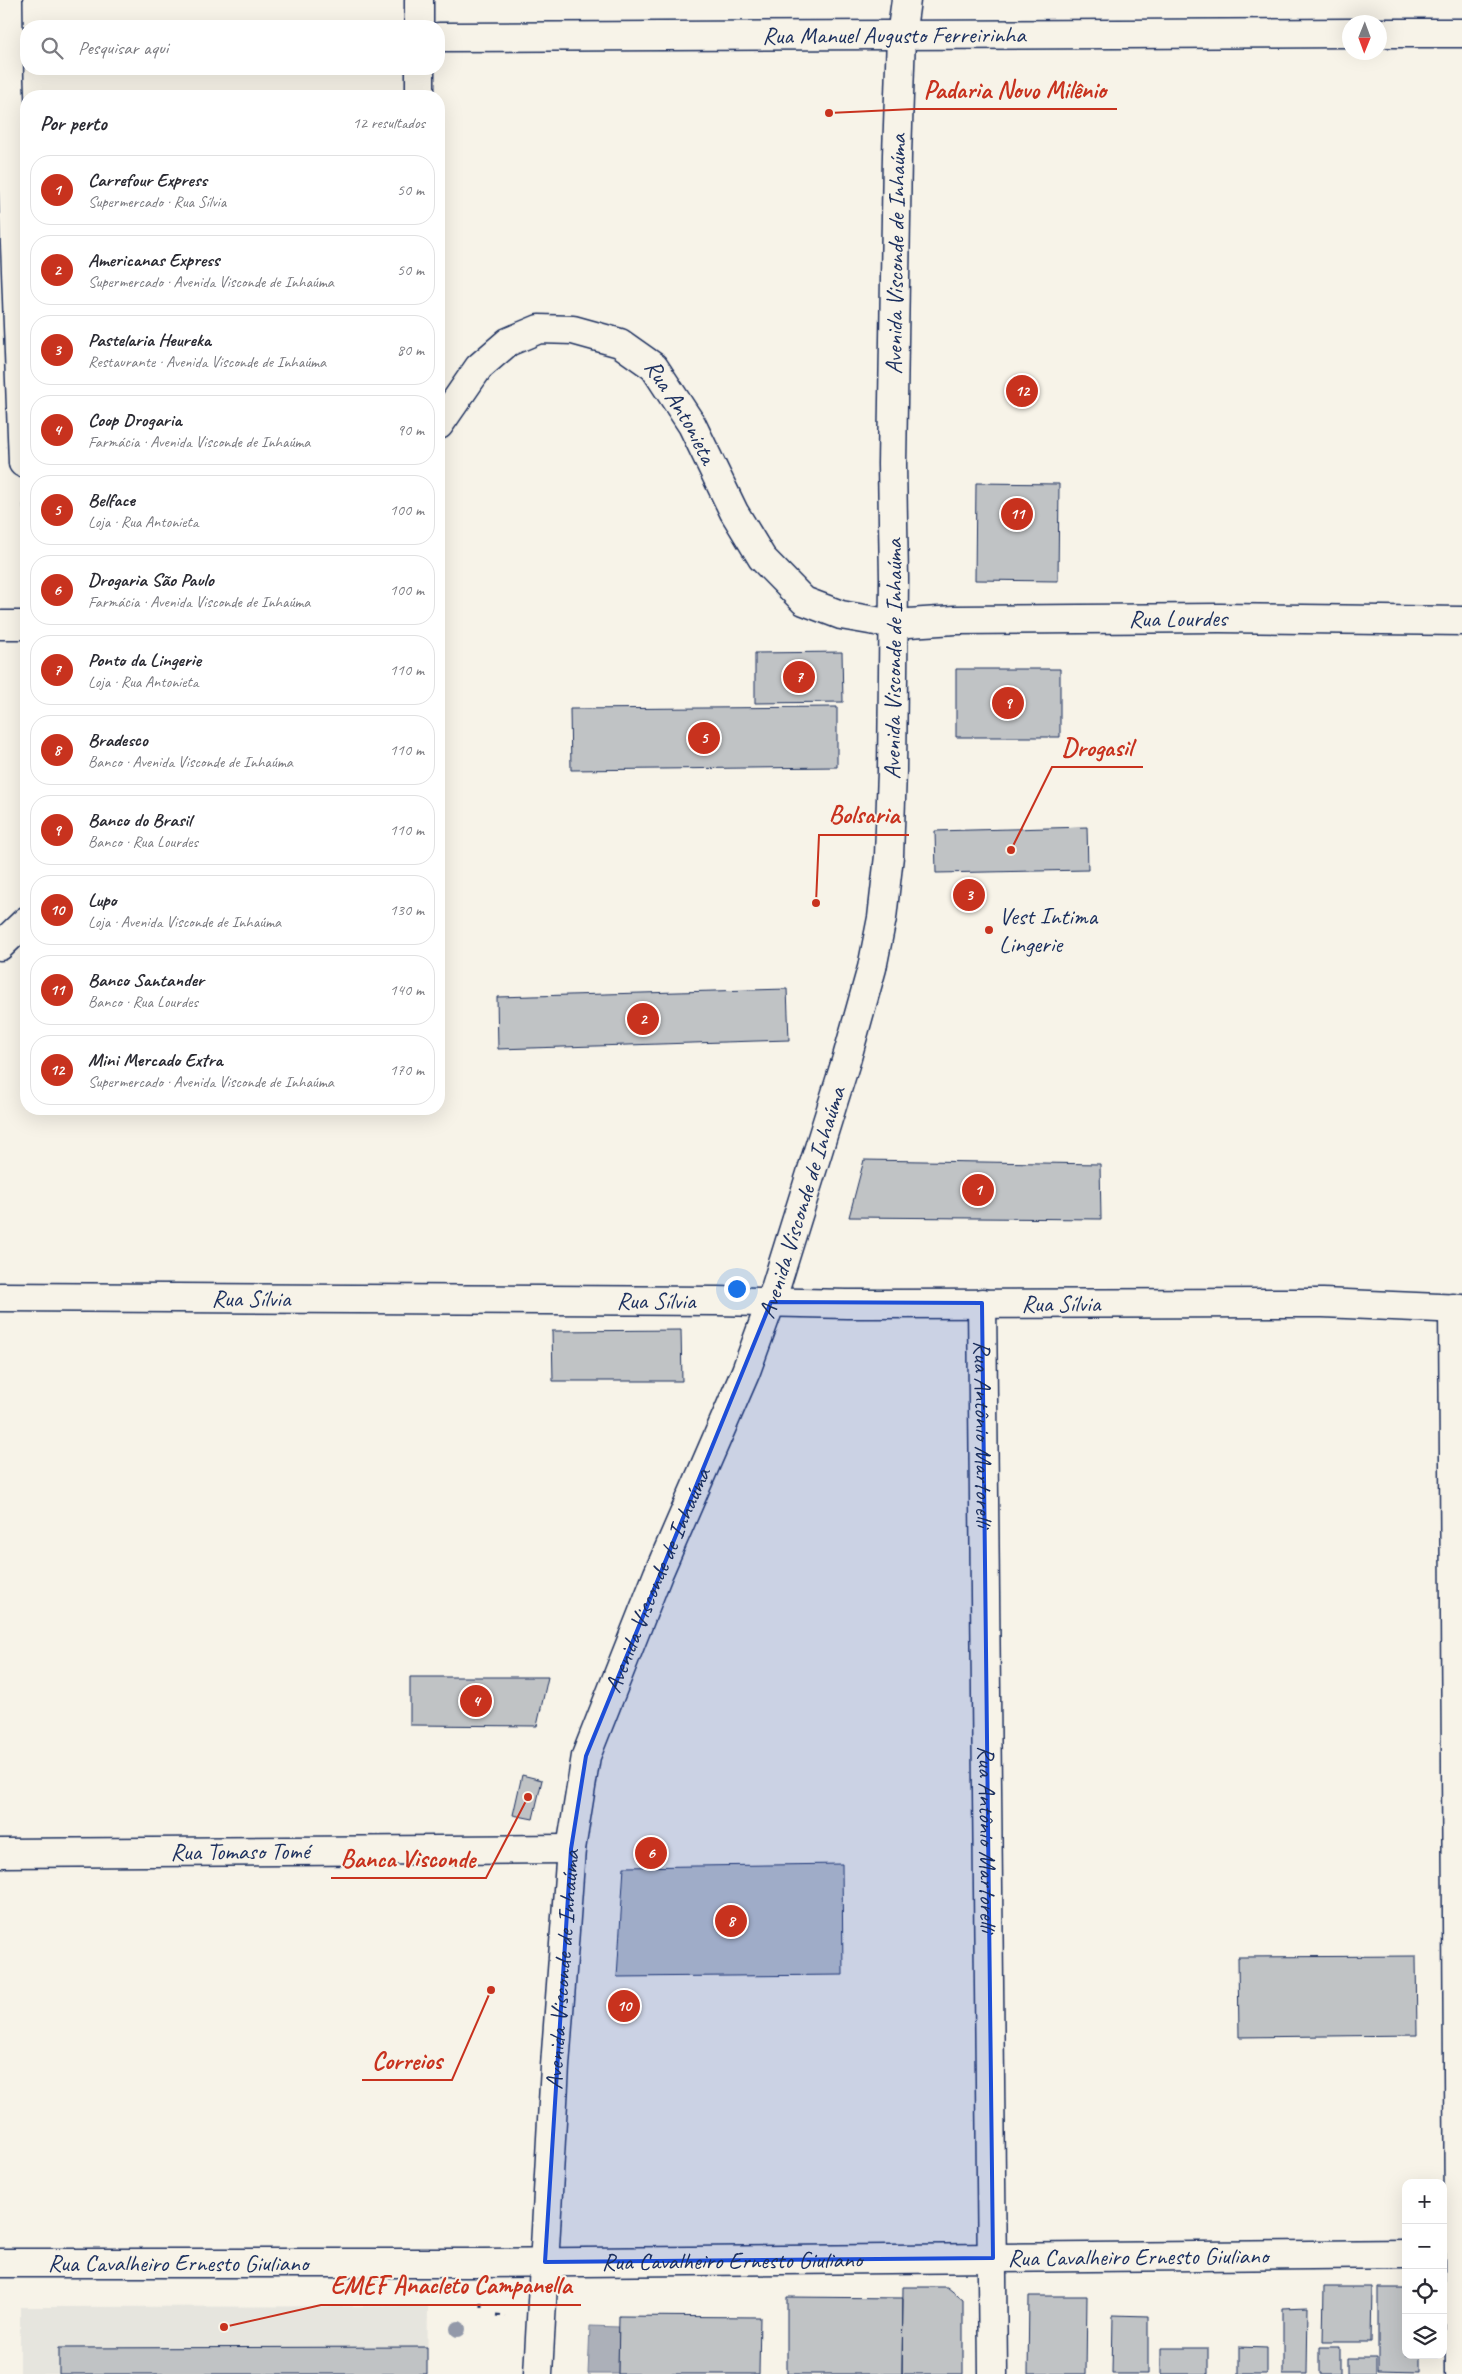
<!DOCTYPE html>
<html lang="pt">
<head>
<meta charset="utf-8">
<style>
  :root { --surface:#fff; --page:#f7f7f7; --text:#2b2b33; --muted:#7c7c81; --line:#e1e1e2; --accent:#c8321e }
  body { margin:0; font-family:Caveat,sans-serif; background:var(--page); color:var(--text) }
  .controls { position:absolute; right:15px; bottom:15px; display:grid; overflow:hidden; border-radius:10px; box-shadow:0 5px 20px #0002 }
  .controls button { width:45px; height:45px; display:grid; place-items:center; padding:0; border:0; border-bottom:1px solid var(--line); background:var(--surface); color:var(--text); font:25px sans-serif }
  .compass { position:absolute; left:1342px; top:15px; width:45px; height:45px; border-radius:50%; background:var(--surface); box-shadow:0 5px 20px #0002; rotate:181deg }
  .you { position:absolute; left:736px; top:1288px; width:18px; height:18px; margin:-12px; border:4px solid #fff; border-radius:50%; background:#1a73e8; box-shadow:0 0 0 8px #1a73e833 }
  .badge { display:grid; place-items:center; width:32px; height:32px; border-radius:50%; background:var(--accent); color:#fff; font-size:16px; font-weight:700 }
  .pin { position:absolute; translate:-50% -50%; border:2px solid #fff; box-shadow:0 1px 5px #0006 }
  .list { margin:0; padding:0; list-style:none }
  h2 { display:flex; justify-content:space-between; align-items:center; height:65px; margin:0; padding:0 20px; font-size:21px }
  h2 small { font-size:16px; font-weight:400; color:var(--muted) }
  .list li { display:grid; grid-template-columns:32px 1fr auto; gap:15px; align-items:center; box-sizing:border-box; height:70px; margin:0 10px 10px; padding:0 10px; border:1px solid var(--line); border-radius:20px }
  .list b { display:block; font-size:19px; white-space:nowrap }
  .list p { margin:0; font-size:16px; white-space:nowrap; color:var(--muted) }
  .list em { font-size:16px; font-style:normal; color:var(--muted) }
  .icon { flex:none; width:28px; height:28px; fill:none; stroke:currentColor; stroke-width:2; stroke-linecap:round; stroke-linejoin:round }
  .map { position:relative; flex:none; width:1462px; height:2374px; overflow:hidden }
  .search { position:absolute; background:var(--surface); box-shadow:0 5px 20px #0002; left:20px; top:20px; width:425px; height:55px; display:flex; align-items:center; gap:12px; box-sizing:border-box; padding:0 18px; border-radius:20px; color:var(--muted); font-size:19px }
  .panel { position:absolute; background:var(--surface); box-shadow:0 5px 20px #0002; left:20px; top:90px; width:425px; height:1025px; border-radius:20px }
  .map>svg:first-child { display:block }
  .built { fill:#e6e5de }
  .water { fill:#acb0b9; stroke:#727c95 }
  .building { fill:#c0c3c5; stroke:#1b2f5e }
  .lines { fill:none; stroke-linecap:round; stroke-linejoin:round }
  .minor-casing { stroke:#1b2f5e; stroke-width:31 }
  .major-casing { stroke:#1b2f5e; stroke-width:31 }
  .path { stroke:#1b2f5e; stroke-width:3; stroke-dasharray:5 4; stroke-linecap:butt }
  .minor { stroke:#f7f3e8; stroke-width:28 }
  .major { stroke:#f7f3e8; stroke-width:28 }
  .tree { fill:#9399a9 }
  .marked { fill:#1d4ed8; fill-opacity:0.2; stroke:#1d4ed8; stroke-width:4; stroke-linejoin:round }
  .poi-dot { fill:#c8321e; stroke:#f7f3e8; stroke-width:2 }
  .labels { text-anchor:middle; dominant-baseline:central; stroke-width:4; stroke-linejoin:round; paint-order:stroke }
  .street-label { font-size:24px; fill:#1b2f5e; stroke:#f7f3e8 }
  .poi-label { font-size:24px; fill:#1b2f5e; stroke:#f7f3e8; text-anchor:start }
  .leader { fill:none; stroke:#c8321e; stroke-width:2 }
  .callout-dot { fill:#c8321e; stroke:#f7f3e8; stroke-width:2 }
  .callout-label { font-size:25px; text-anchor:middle; font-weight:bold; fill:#c8321e; stroke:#f7f3e8; stroke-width:4; stroke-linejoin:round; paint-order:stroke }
</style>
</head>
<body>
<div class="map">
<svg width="1462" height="2374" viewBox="0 0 1462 2374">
  <rect width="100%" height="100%" fill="#f7f3e8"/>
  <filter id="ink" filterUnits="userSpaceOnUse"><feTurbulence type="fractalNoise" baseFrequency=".02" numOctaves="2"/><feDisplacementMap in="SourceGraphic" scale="10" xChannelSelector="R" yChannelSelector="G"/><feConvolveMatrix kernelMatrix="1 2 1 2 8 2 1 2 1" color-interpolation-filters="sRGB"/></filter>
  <g filter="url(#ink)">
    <path class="built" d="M428,2306L427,2374H20V2307Z"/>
    <path class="water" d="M590,2326L619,2327L618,2374H588Z"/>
    <path class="building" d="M976,483L1059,484L1058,581L975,580Z
      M842,652L843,702L755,703V653Z
      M956,669H1060V737H956Z
      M837,707V767L571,770L570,709Z
      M1087,827L1088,870L936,873L935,831Z
      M787,989L789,1040L498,1049L497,997Z
      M864,1160L1100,1164L1101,1219L849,1217Z
      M681,1330L682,1381H553L552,1331Z
      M410,1677H548L537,1726L410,1725Z
      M522,1775L542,1780L533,1819L513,1815Z
      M842,1864L843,1975L617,1977L624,1867Z
      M1416,1956L1417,2035L1239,2037L1238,1957Z
      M903,2287H947L963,2300V2374H902Z
      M1324,2287H1372L1371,2342H1323Z
      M1378,2288H1406V2355H1420V2372L1378,2371Z
      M1029,2296H1087L1086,2374H1028Z
      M787,2297L903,2298L902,2374H787Z
      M1308,2307L1307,2374H1283V2308Z
      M1113,2315L1148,2316V2374H1112Z
      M619,2316L760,2317L759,2374H618Z
      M427,2347V2374H59V2348Z
      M1239,2347L1267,2348V2374H1239Z
      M1320,2347H1340V2374H1320Z
      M1161,2348H1208V2374H1161Z
      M1347,2358H1376V2374H1347Z"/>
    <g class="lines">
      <defs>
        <g id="minor">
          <path d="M8,0L9,79L23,463"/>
          <path d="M420,69V96"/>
          <path id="s1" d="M439,425L479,367L508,342L539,329L573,330L620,343L654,367L692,425L734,512L762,558L804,601L841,615L893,624L955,620L1220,618L1462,621"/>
          <path d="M0,625H26"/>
          <path d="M0,946L26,921"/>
          <path id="s2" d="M982,1303L993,2374"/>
          <path d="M1453,1308L1460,2374"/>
          <path id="s3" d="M0,1853L571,1849"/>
          <path id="s4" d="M0,2263H482L1406,2254"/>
        </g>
        <g id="major">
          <path d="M419,26V0"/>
          <path d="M1380,33H1462"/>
          <path id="s5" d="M439,37L1350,33"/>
          <path d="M0,42H26"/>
          <path id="s6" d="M0,1297L718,1301L847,1304L1323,1303L1462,1309"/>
          <path id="s7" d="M538,2374L555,2066L571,1849L586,1756L658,1574L746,1371L771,1302L846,1061L872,968L882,918L889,856L892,771L894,579L892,464L897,155L901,36L906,0"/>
        </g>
      </defs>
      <use href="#minor" class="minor-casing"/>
      <use href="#major" class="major-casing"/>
      <path class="path" d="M24,495L26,559
        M481,2307V2299
        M496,2315L505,2316"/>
      <use href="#minor" class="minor"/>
      <use href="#major" class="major"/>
    </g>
    <circle class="tree" cx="458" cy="2329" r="8"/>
  </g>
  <path class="marked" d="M771,1302L982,1303L993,2258L545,2262L571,1849L586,1756Z"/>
  <circle class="poi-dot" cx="989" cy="930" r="5"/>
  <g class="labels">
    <g class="street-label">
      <text stroke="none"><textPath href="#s5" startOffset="455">Rua Manuel Augusto Ferreirinha</textPath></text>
      <text stroke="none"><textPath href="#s7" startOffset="2175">Avenida Visconde de Inhaúma</textPath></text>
      <text stroke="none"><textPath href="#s1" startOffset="319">Rua Antonieta</textPath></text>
      <text stroke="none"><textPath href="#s1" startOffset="924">Rua Lourdes</textPath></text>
      <text stroke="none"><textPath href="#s7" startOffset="1770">Avenida Visconde de Inhaúma</textPath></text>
      <text stroke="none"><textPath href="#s7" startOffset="1215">Avenida Visconde de Inhaúma</textPath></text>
      <text stroke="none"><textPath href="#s6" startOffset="251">Rua Sílvia</textPath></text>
      <text stroke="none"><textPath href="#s6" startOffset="656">Rua Sílvia</textPath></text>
      <text stroke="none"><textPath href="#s6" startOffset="1061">Rua Sílvia</textPath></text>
      <text stroke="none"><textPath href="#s2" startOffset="131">Rua Antônio Martorelli</textPath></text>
      <text stroke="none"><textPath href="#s7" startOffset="810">Avenida Visconde de Inhaúma</textPath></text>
      <text stroke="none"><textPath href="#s2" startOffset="536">Rua Antônio Martorelli</textPath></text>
      <text stroke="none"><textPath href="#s3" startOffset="240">Rua Tomaso Tomé</textPath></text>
      <text stroke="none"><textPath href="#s7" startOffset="405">Avenida Visconde de Inhaúma</textPath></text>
      <text stroke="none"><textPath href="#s4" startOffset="1138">Rua Cavalheiro Ernesto Giuliano</textPath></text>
      <text stroke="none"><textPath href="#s4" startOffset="732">Rua Cavalheiro Ernesto Giuliano</textPath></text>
      <text stroke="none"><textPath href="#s4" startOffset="178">Rua Cavalheiro Ernesto Giuliano</textPath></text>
    </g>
    <g class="poi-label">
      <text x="999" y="916">Vest Intima<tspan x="999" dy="28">Lingerie</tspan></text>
    </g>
  </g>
  <path class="leader" d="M829 113L914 109H1117M1011 850L1052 767H1143M816 903L819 835H909M528 1797L486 1878H331M491 1990L452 2080H362M224 2327L321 2305H581"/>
  <g class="callout-dot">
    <circle cx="829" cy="113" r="5"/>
    <circle cx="1011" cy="850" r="5"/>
    <circle cx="816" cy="903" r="5"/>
    <circle cx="528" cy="1797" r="5"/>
    <circle cx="491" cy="1990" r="5"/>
    <circle cx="224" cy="2327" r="5"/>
  </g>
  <g class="callout-label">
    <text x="1015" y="98">Padaria Novo Milênio</text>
    <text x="1097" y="756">Drogasil</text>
    <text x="864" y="823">Bolsaria</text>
    <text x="408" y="1867">Banca Visconde</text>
    <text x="407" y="2069">Correios</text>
    <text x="451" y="2293">EMEF Anacleto Campanella</text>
  </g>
</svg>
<div class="controls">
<button>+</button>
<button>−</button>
<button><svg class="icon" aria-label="locate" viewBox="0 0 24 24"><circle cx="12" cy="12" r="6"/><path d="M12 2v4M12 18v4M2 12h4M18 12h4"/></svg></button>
<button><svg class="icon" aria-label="layers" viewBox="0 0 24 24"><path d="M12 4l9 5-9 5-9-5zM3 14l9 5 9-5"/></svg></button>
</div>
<svg class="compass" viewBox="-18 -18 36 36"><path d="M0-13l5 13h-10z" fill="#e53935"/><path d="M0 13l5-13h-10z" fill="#7c7c81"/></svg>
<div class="you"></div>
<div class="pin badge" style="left:978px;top:1190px">1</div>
<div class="pin badge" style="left:643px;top:1019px">2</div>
<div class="pin badge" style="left:969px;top:895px">3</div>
<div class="pin badge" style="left:476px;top:1701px">4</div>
<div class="pin badge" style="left:704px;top:738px">5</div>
<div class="pin badge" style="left:651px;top:1853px">6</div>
<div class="pin badge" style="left:799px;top:677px">7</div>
<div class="pin badge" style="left:731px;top:1921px">8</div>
<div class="pin badge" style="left:1008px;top:703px">9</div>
<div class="pin badge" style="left:624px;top:2006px">10</div>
<div class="pin badge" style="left:1017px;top:514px">11</div>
<div class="pin badge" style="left:1022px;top:391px">12</div>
<div class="search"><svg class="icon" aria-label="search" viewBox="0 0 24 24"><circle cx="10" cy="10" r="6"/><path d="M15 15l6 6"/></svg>Pesquisar aqui</div>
<section class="panel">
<h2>Por perto<small>12 resultados</small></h2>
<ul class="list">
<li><span class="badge">1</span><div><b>Carrefour Express</b><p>Supermercado · Rua Sílvia</p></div><em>50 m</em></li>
<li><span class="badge">2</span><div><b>Americanas Express</b><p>Supermercado · Avenida Visconde de Inhaúma</p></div><em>50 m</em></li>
<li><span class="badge">3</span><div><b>Pastelaria Heureka</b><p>Restaurante · Avenida Visconde de Inhaúma</p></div><em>80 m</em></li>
<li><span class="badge">4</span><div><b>Coop Drogaria</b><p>Farmácia · Avenida Visconde de Inhaúma</p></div><em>90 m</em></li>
<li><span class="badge">5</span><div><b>Belface</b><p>Loja · Rua Antonieta</p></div><em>100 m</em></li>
<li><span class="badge">6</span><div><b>Drogaria São Paulo</b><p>Farmácia · Avenida Visconde de Inhaúma</p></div><em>100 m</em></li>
<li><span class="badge">7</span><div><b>Ponto da Lingerie</b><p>Loja · Rua Antonieta</p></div><em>110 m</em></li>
<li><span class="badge">8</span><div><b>Bradesco</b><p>Banco · Avenida Visconde de Inhaúma</p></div><em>110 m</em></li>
<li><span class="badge">9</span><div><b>Banco do Brasil</b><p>Banco · Rua Lourdes</p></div><em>110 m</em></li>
<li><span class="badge">10</span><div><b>Lupo</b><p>Loja · Avenida Visconde de Inhaúma</p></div><em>130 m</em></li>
<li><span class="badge">11</span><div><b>Banco Santander</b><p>Banco · Rua Lourdes</p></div><em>140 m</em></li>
<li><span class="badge">12</span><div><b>Mini Mercado Extra</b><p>Supermercado · Avenida Visconde de Inhaúma</p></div><em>170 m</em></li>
</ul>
</section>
</div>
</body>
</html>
